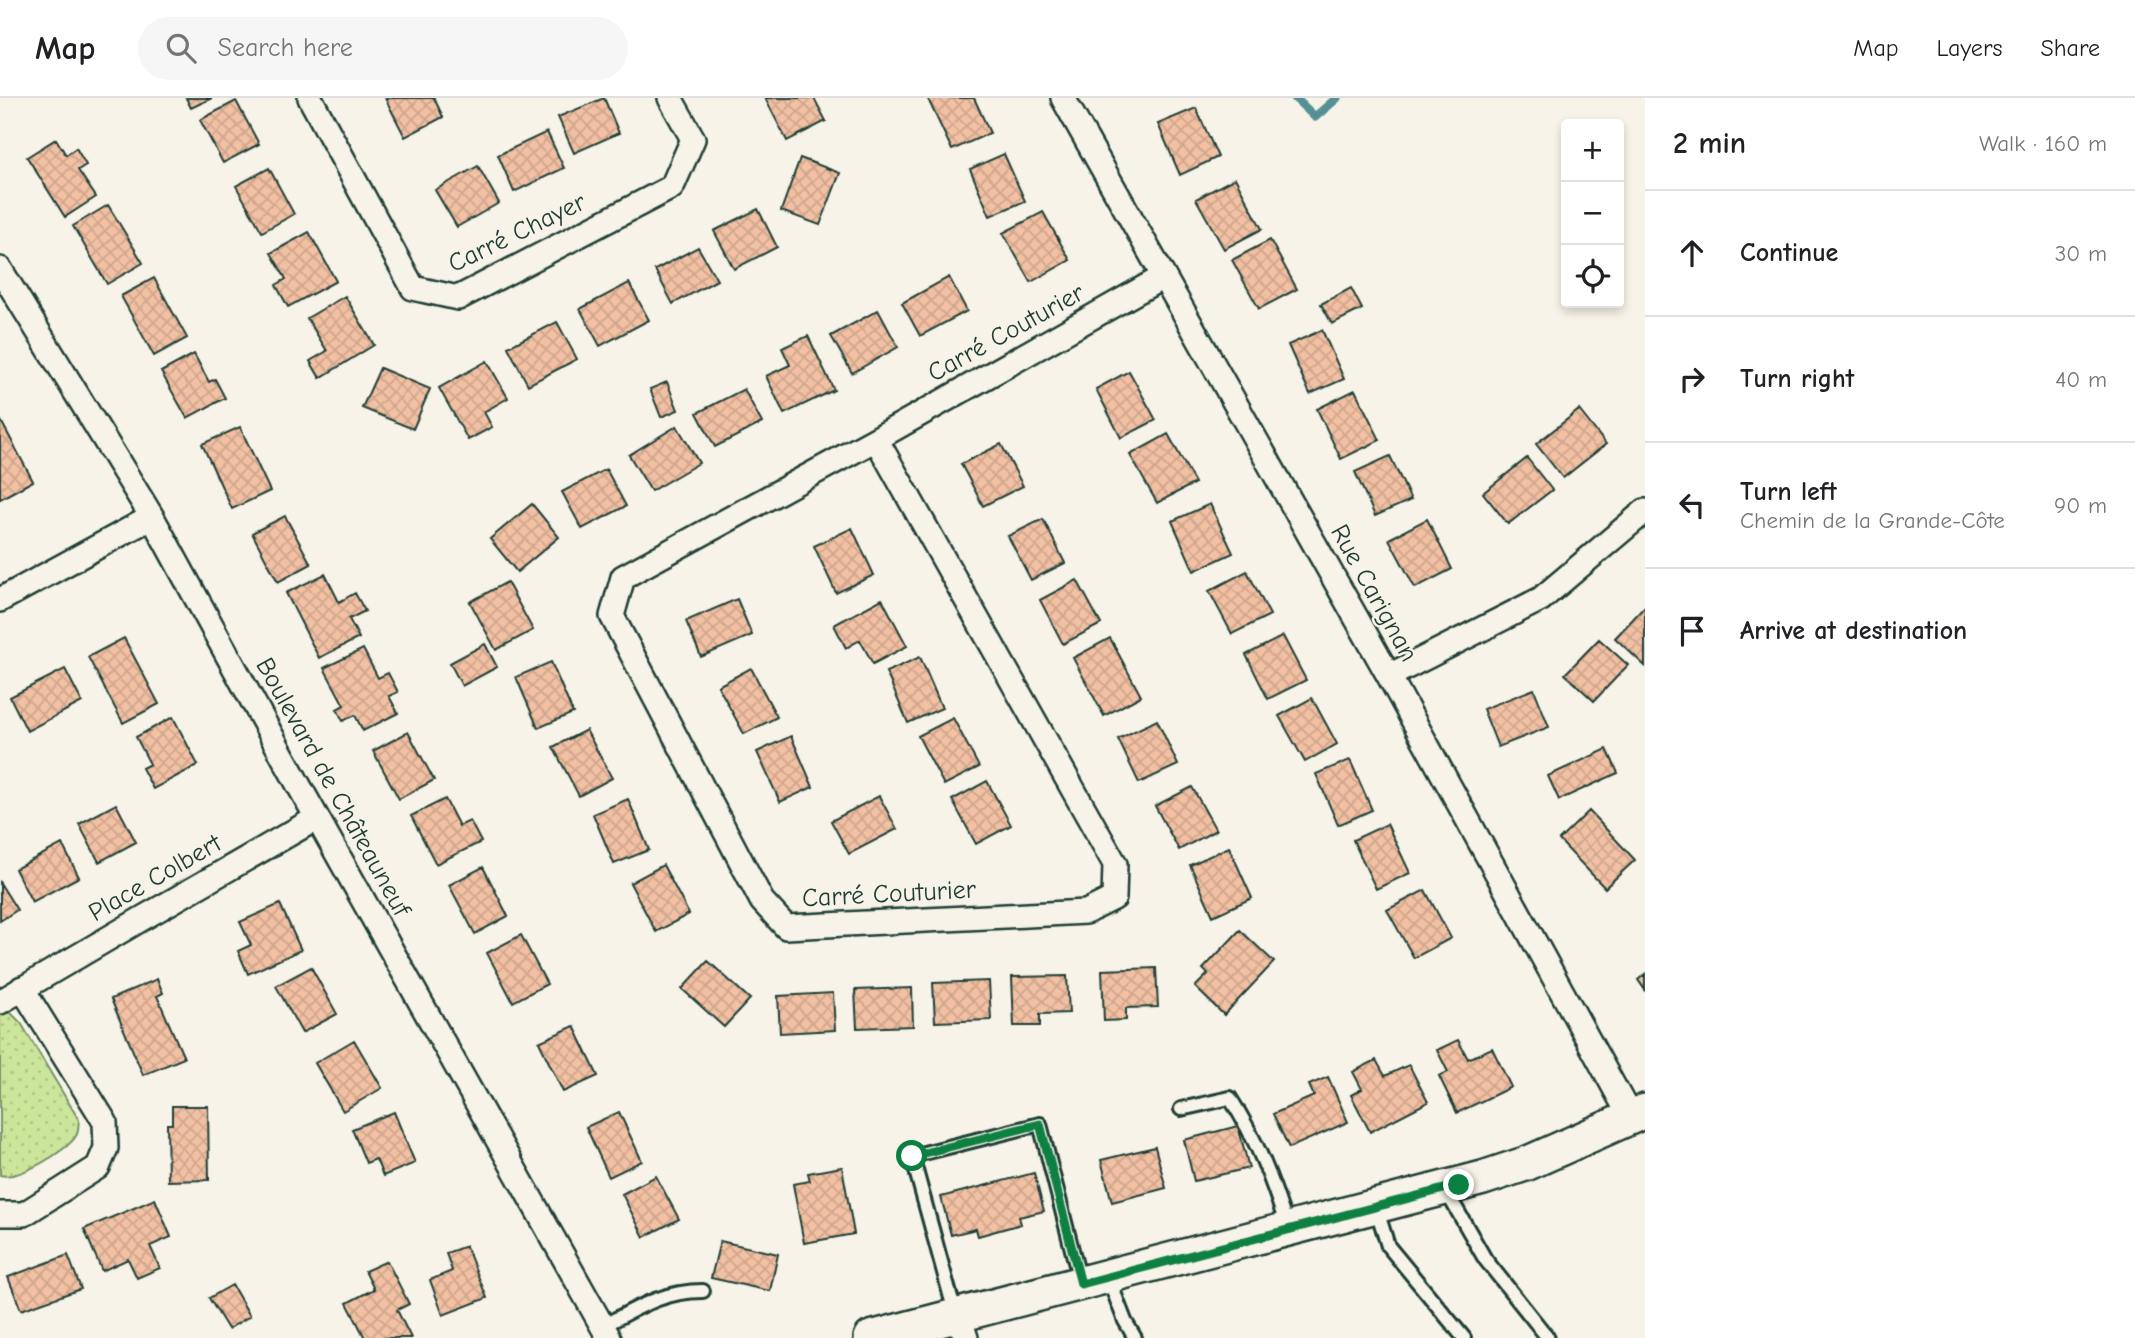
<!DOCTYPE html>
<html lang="en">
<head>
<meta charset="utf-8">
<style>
  :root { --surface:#fff; --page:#f6f6f6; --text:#202124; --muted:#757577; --line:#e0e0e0 }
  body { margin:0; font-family:"Comic Neue",sans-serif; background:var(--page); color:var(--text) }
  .controls { position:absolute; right:21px; top:21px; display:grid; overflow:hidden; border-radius:7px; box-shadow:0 4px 10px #0003 }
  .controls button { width:63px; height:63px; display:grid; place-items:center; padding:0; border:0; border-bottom:2px solid var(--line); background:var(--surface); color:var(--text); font:35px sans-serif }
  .stop { position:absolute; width:21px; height:21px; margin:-16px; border:5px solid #0b8043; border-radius:50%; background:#fff }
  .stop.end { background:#0b8043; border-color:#fff; box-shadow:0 2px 7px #0008 }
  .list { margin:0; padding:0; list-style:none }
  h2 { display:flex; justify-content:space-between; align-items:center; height:91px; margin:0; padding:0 28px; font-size:30px }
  h2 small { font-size:23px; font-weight:400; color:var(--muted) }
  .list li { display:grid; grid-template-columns:46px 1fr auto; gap:21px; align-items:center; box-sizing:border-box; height:126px; padding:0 28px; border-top:2px solid var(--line) }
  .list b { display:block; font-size:26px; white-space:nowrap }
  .list p { margin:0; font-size:23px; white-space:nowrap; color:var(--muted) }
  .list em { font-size:23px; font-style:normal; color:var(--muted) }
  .icon { flex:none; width:38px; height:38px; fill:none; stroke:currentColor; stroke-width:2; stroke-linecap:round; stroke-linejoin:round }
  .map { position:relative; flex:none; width:1645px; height:1240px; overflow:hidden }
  header { display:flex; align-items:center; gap:42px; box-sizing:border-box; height:98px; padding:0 35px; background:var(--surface); border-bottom:2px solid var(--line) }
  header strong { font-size:33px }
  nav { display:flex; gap:38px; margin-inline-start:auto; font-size:24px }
  .search { width:490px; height:63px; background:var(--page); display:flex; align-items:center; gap:18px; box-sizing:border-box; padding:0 24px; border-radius:38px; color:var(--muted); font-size:26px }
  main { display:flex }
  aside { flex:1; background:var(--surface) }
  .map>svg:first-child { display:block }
  .grass { fill:url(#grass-dots); stroke:#759168; stroke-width:2 }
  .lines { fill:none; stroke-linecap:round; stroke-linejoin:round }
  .stream { stroke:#559095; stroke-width:9 }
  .building { fill:url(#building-cross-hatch); stroke:#1f3d34; stroke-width:2 }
  .service-casing { stroke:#1f3d34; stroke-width:18 }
  .minor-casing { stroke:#1f3d34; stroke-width:28 }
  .secondary-casing { stroke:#1f3d34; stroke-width:38 }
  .service { stroke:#f7f3e8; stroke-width:12 }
  .minor { stroke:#f7f3e8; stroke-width:23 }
  .secondary { stroke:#f7f3e8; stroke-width:33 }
  .route { stroke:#0b8043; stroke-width:9 }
  .labels { text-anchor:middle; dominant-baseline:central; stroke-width:5; stroke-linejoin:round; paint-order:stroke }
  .street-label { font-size:26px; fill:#1f3d34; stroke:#f7f3e8 }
</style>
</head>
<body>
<header>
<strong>Map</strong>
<div class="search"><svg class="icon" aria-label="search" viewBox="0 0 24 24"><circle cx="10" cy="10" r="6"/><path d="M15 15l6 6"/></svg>Search here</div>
<nav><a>Map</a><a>Layers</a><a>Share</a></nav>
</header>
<main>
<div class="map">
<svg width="1645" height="1240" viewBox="0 0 1645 1240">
  <defs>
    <pattern id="grass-dots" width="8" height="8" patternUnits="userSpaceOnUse" patternTransform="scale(1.75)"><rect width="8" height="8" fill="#cbe59b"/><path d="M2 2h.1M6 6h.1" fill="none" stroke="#aec586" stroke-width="1.8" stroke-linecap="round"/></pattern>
    <pattern id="building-cross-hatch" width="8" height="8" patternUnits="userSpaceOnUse" patternTransform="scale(1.75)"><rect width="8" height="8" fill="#f2c0a3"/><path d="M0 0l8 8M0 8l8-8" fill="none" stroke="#cfa68d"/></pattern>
  </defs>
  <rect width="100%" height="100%" fill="#f7f3e8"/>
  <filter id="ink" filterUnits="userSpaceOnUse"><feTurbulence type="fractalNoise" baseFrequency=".0143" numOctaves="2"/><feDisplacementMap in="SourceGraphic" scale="14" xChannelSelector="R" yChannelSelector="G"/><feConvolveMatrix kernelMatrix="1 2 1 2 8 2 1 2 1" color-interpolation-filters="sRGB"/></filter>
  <g filter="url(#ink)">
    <path class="grass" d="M0,915H11L21,925L79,1022C78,1028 79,1033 76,1038C66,1054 18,1082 0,1077Z"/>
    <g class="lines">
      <path class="stream" d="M1295,0L1315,19L1337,0"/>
    </g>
    <path class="building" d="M186,0H212L191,10Z
      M385,0H434L443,19L405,39Z
      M604,0L619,35L574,55L558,19Z
      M765,0H814L826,23L787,43Z
      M931,0H974L990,35L952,52L928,1Z
      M236,3L259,46L223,65L200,22Z
      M1196,10L1218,59L1180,77L1158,26Z
      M547,34L564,70L514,94L498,57Z
      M56,41L66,57L76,50L86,67L78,72L96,99L65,119L27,59Z
      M1004,56L1025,103L990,118L970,71Z
      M800,60L840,75L820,127L781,113Z
      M478,68L499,105L457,129L435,92Z
      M269,70L294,116L262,134L236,88Z
      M1235,80L1262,131L1224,151L1196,101Z
      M108,107L143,165L107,186L73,128Z
      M758,111L777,149L734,171L714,133Z
      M1043,114L1070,162L1031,184L1003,135Z
      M309,134L336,183L288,209L276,187L286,181L271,155Z
      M1270,142L1297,191L1259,211L1232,162Z
      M698,149L717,182L673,206L655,172Z
      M949,179L967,213L920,238L902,205Z
      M154,180L187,240L154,258L121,198Z
      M629,185L649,222L600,248L580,211Z
      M1351,190L1362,211L1332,226L1321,206Z
      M345,198L374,247L320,280L310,263L327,253L307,220Z
      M878,212L898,249L852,275L831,238Z
      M557,224L577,261L528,287L508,249Z
      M1322,232L1344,281L1310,296L1288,247Z
      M808,238L834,292L784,316L766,278L790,267L782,250Z
      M194,256L209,284L215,281L225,300L187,320L161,274Z
      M487,263L508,300L484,314L492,329L468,342L439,290Z
      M380,270L430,291L413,331L362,310Z
      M1129,273L1156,322L1121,340L1096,291Z
      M667,284L678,312L661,319L650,291Z
      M744,291L762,325L715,349L697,315Z
      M1355,292L1380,342L1341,361L1317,311Z
      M1579,312L1606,346L1563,380L1536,346Z
      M0,321L33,383L0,401Z
      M677,328L699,365L651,393L629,357Z
      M240,329L270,393L232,411L202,346Z
      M1168,336L1195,385L1157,405L1130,357Z
      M1001,346L1023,388L983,408L961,366Z
      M1390,358L1411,402L1375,418L1355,374Z
      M1527,360L1552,392L1508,426L1483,395Z
      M606,371L626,408L582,431L562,394Z
      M532,406L559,439L517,474L490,441Z
      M1210,406L1233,455L1194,473L1172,423Z
      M285,418L311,466L278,484L252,435Z
      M1043,421L1065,465L1031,482L1008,438Z
      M1427,421L1452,471L1415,490L1389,441Z
      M852,430L874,477L836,495L814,448Z
      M1247,473L1270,517L1232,536L1209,493Z
      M325,476L339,504L355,495L365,513L349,521L359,540L319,560L286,495Z
      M1077,482L1101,526L1063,546L1040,502Z
      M507,484L533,532L496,552L470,504Z
      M737,501L752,537L701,559L686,523Z
      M882,501L907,548L873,566L860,542L846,550L834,527Z
      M1645,508V568L1615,540Z
      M1283,538L1306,582L1268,601L1246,557Z
      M124,540L159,606L123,625L88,559Z
      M1110,540L1141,598L1104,618L1073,560Z
      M1599,541L1628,567L1594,603L1565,576Z
      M485,546L497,569L462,588L450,565Z
      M363,551L378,580L388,575L398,594L389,598L398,615L363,633L355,617L343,623L337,611L344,607L324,570Z
      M920,559L942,610L908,625L886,574Z
      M551,564L573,615L538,630L516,579Z
      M751,570L777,619L744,636L718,588Z
      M65,571L82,604L27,633L10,599Z
      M1534,591L1549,629L1498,649L1483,611Z
      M1312,600L1337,646L1305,664L1279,618Z
      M173,619L198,667L153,691L142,670L150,666L136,639Z
      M953,620L979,669L944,687L918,638Z
      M1157,622L1178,667L1139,685L1118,641Z
      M586,632L612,680L579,698L553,649Z
      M408,634L434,682L399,701L373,653Z
      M791,638L813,689L780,704L757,654Z
      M1607,651L1618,675L1559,702L1548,678Z
      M1350,662L1372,712L1338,727L1316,676Z
      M987,683L1011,727L976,746L952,702Z
      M1192,689L1216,732L1179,752L1155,708Z
      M879,698L897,731L849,756L831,723Z
      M445,701L459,728L470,723L481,744L436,766L411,718Z
      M628,701L649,752L614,766L593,716Z
      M116,706L136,744L99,764L79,726Z
      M1589,713L1635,762L1605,790L1559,742Z
      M1387,726L1410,775L1376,791L1353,742Z
      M62,746L79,779L32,804L15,771Z
      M1229,749L1252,800L1213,818L1190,767Z
      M663,767L689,816L656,834L630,785Z
      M483,769L508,818L475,836L449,787Z
      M0,785L17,812L0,823Z
      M1425,792L1451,840L1414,860L1387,812Z
      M280,806L301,852L248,876L238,853L251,847L240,824Z
      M1240,832L1274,864L1224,917L1195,889L1208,876L1203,871Z
      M521,837L547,886L513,904L487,855Z
      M708,863L750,901L724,929L682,891Z
      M311,869L337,916L302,935L276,888Z
      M1156,870L1158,909L1126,910V922L1104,923L1102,872Z
      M1645,876V892L1638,882Z
      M1067,878L1069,915L1040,916V928H1014L1012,879Z
      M157,881L163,895L157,898L184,960L143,977L111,901Z
      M989,883L991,922L935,924L933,885Z
      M912,890L913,928L857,930L855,892Z
      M833,895L835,932L780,935L778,898Z
      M574,928L598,978L563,994L539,944Z
      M354,942L382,990L343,1013L315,965Z
      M1458,942L1468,961L1492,950L1511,989L1457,1015L1439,978L1448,974L1437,952Z
      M1376,962L1385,978L1409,967L1428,1004L1370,1034L1351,997L1362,991L1353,974Z
      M1328,979L1348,1024L1289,1050L1273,1016L1314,998L1309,987Z
      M172,1008H208L209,1082L168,1083L167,1026H172Z
      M394,1014L415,1065L383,1078L376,1061L366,1065L352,1031Z
      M619,1014L642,1063L609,1079L586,1029Z
      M1238,1028L1249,1070L1194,1083L1184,1042Z
      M1155,1049L1166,1090L1112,1104L1101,1062Z
      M842,1069L854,1136L804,1145L793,1086L810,1083L808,1075Z
      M1034,1075L1044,1113L1019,1119L1021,1126L978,1138L976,1131L951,1137L941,1099Z
      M656,1078L679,1121L644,1139L622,1096Z
      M155,1101L171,1139L150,1148L160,1170L137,1180L128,1161L102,1173L84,1131Z
      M720,1143L778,1156L770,1193L711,1180Z
      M466,1148L487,1200L443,1217L430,1182L452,1173L446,1155Z
      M68,1157L81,1191L21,1212L8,1179Z
      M387,1163L409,1206L397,1212L411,1240H365L347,1205L374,1191L365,1173Z
      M232,1187L250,1218L228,1231L209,1200Z"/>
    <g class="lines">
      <defs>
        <path id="service" d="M1181,1011L1230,1000C1257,1042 1273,1083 1287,1130
          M1445,1091L1485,1161L1548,1240
          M1376,1109L1388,1148L1464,1240
          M1108,1179L1125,1223L1135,1240
          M958,1216L951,1200L912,1058L1040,1026L1080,1183
          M603,1228C637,1210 663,1193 703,1193"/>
        <path id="minor" d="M310,0L413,190L458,200L672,89L693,41L670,0
          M1063,0L1389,578L1631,1020
          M0,171L152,419L298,686L609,1240
          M876,341L1115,766L1114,800L1086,814L786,829L762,803L612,518L623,479L876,341L1163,179
          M0,502L152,419
          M1389,578L1541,501L1645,413
          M0,904L143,820L317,720
          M0,1116H24L98,1069L106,1050L105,1024L22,890
          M959,1218L966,1240"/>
        <path id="secondary" d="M871,1240L1483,1080L1528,1065L1645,1013"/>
      </defs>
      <use href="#service" class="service-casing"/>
      <use href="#minor" class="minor-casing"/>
      <use href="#secondary" class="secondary-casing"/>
      <use href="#service" class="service"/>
      <use href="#minor" class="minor"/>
      <use href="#secondary" class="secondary"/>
    </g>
  </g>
  <g class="lines" filter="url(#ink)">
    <path class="route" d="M912,1058L1040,1026L1081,1186L1459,1087"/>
  </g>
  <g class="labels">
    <g class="street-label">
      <text transform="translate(517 135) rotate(-26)">Carré Chayer</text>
      <text transform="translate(1006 235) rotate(-29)">Carré Couturier</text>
      <text transform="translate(1374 495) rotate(61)">Rue Carignan</text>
      <text transform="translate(333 689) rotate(61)">Boulevard de Châteauneuf</text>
      <text transform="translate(155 780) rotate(-30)">Place Colbert</text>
      <text transform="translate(889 796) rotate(-3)">Carré Couturier</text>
    </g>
  </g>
</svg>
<div class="controls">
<button>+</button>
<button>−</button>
<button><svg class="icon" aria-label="locate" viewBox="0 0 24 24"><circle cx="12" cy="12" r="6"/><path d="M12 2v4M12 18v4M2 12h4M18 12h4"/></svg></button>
</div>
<div class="stop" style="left:912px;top:1058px"></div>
<div class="stop end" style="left:1459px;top:1087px"></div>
</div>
<aside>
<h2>2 min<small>Walk · 160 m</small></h2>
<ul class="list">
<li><svg class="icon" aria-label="ahead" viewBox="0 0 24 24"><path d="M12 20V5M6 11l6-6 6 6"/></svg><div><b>Continue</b></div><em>30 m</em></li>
<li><svg class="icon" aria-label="right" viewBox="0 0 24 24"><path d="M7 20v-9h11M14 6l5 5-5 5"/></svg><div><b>Turn right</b></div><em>40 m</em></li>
<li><svg class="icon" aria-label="left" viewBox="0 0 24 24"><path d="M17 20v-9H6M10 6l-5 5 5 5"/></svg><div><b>Turn left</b><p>Chemin de la Grande-Côte</p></div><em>90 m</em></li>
<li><svg class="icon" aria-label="arrive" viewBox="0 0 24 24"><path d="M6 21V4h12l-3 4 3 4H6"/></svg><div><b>Arrive at destination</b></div></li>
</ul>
</aside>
</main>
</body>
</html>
